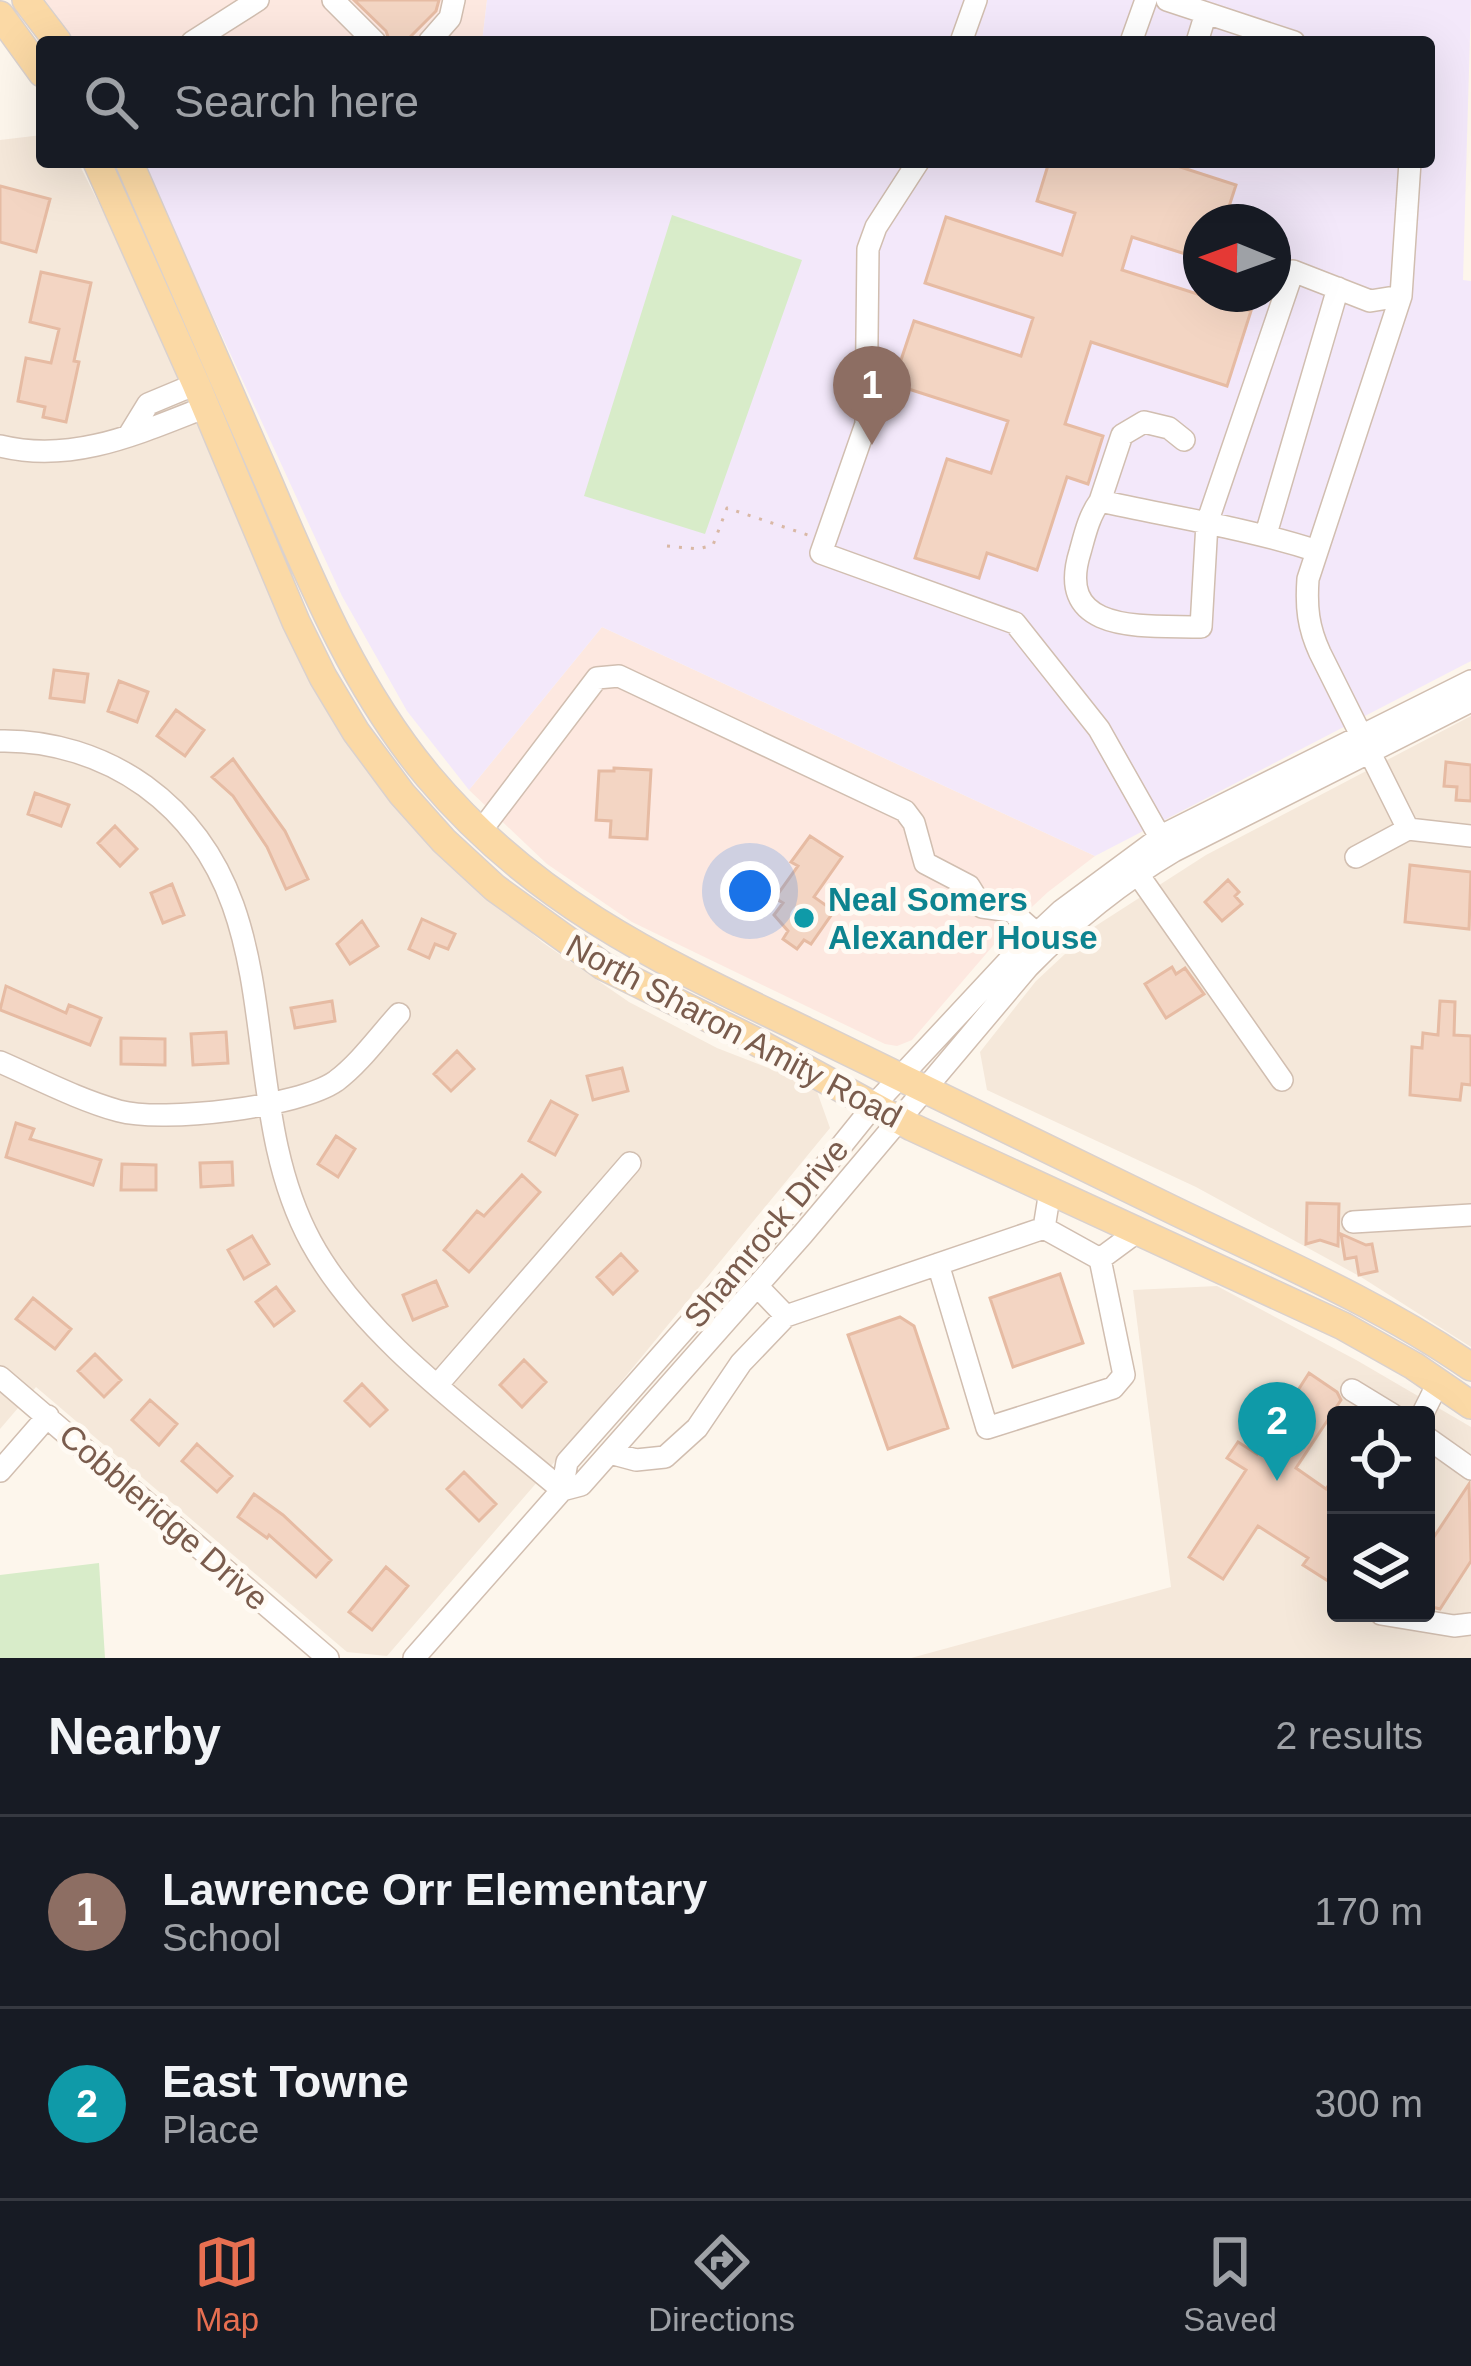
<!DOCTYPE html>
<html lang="en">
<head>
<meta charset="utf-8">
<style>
  :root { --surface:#171b24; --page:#20242c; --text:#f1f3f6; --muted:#9ea1a6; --line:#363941; --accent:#e76f51 }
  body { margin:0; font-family:Arial,sans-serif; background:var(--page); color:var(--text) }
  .controls { position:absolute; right:36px; bottom:36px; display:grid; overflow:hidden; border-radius:12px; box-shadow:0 12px 48px #0002 }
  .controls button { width:108px; height:108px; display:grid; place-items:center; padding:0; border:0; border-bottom:3px solid var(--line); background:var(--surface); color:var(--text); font:60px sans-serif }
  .compass { position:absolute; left:1183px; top:204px; width:108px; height:108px; border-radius:50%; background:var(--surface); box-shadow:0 12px 48px #0002; rotate:271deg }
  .you { position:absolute; left:750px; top:891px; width:42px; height:42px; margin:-30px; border:9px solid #fff; border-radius:50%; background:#1a73e8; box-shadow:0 0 0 18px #1a73e833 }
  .badge { display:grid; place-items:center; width:78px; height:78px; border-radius:50%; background:var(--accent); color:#fff; font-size:39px; font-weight:700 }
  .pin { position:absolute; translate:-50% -99px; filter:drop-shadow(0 3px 6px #0008) }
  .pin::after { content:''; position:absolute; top:63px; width:42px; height:36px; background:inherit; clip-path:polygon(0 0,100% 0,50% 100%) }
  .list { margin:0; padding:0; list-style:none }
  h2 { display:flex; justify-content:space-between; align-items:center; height:156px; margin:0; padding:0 48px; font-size:51px }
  h2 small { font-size:39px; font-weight:400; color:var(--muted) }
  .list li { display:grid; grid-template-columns:78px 1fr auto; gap:36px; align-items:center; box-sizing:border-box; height:192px; padding:0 48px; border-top:3px solid var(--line) }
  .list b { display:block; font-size:45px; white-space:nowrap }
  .list p { margin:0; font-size:39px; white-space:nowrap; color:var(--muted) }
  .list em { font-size:39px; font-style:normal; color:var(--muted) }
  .icon { flex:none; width:66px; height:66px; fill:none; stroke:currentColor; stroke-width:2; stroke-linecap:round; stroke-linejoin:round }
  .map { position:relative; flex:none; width:1471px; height:1658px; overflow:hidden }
  .search { position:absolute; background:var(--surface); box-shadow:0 12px 48px #0002; left:36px; right:36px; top:36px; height:132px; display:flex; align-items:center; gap:30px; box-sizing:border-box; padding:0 42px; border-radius:12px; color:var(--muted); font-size:45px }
  .sheet { height:540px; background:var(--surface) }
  nav { display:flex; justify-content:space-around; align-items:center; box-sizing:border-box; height:168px; border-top:3px solid var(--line); background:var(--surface); font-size:33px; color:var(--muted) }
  nav a { display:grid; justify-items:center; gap:6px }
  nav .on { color:var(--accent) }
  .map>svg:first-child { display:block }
  .residential { fill:#f5e8da; fill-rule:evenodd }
  .commercial { fill:#fde8e0 }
  .education { fill:#f3e8fa; fill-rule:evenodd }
  .green { fill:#d8ecc9 }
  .building { fill:#f3d5c3; stroke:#e6bba3; stroke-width:3 }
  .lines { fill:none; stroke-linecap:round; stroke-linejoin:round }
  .minor-casing { stroke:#d1beb0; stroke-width:24 }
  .major-casing { stroke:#dad1cd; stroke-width:30 }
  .path { stroke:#d9b8a5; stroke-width:3; stroke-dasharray:3 9; stroke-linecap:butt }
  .minor { stroke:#fff; stroke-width:21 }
  .major { stroke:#fbd9a5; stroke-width:27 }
  .culture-dot { fill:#0f9aa8; stroke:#fffaf3; stroke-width:4.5 }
  .labels { text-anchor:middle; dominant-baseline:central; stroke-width:10; stroke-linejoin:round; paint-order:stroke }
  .culture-label { font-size:33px; font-weight:bold; fill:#0d838f; stroke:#fffaf3; text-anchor:start }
  .street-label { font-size:33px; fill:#7a5c4d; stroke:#fffaf3 }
</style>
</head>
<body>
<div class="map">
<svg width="1471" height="1658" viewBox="0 0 1471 1658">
  <rect width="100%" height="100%" fill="#fdf6ec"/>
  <path class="residential" d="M42,135V162H78L153,311L316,677L484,893L542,942L629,1002L717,1048L815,1086L830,1128L570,1444L387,1656L347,1652L36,1387L0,1429V140Z
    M1471,716V1347L1361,1277L1196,1187L987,1090L980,1052L1036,981L1094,927L1206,855Z
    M1217,1286L1358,1361L1471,1427V1658H911L1171,1587L1133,1290ZM1336,1415H1426V1613H1336Z"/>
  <path class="commercial" d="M45,0H487L482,42H76Z
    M602,627L1095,856L1048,892L1004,933L912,1040L897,1046L885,1044L632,922L547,864L469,790Z"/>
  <path class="education" d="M487,0H1471L1463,280L1471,281V661L1095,856L602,627L469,790L407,711L342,596L142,162H1429V42H482ZM1201,222H1273V294H1201Z"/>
  <path class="green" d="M672,215L802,260L705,534L584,496Z
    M99,1563L105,1658H0V1575Z"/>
  <path class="building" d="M354,0H439L436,11L405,42H390L386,31Z
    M1049,162H1165L1236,185L1224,222H1201V259L1132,237L1122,270L1251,311L1227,386L1091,342L1065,424L1103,436L1088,484L1067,477L1037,570L987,553L979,578L915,558L947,459L991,473L1008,421L893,384L914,321L1021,356L1033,318L925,283L946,217L1062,255L1075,213L1037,201Z
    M0,186L50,199L36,252L0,242Z
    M41,272L91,283L74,361L79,362L66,422L43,417L45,407L18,401L26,358L51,363L59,329L30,322Z
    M54,670L88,674L84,702L50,698Z
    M119,681L148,692L137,722L108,711Z
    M176,710L204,730L185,756L157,736Z
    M233,759L285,831L308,879L286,889L267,847L233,796L212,777Z
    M1446,762L1471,765V801L1456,800L1457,787L1444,786Z
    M614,768L651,770L647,839L610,837L611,821L596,820L599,771H614Z
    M35,793L69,805L61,826L28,814Z
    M115,826L137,849L120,866L98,843Z
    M810,836L842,857L814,897L834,911L811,944L804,940L797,949L783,939L788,931L774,915L783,903L775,898L798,866L791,862Z
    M1410,865L1471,872L1469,929L1405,922Z
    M1228,880L1239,892L1235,896L1242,904L1222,921L1205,902Z
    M172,884L184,915L163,923L151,893Z
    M422,919L455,934L448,949L435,944L429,958L409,949Z
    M362,921L378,946L350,964L337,944Z
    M1172,967L1176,974L1185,968L1204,994L1166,1018L1145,984Z
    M6,986L66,1013L69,1005L101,1018L90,1045L0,1010Z
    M332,1001L335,1021L295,1028L291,1008Z
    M1440,1001L1455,1002L1454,1035L1471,1036V1085L1462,1084L1460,1100L1410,1095L1412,1047L1422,1048L1423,1033L1438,1035Z
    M226,1032L228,1063L193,1065L191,1034Z
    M121,1038L165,1039V1065L121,1064Z
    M457,1051L474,1069L451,1091L434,1074Z
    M622,1068L628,1091L593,1100L587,1076Z
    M551,1101L577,1115L555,1155L529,1141Z
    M16,1123L34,1129L30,1139L101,1160L93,1185L6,1157Z
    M336,1136L355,1149L338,1177L318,1164Z
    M232,1162L233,1185L201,1187L200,1163Z
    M122,1164L156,1165V1190H121Z
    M522,1175L540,1192L469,1272L444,1250L477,1211L484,1216Z
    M1307,1203L1339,1204L1338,1246L1320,1240L1306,1244Z
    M1341,1234L1366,1245L1372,1244L1377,1271L1359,1275L1356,1257L1345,1259Z
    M252,1236L269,1264L244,1279L228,1250Z
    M621,1254L637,1271L613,1294L597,1277Z
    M1060,1274L1083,1343L1013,1367L990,1298Z
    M436,1281L447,1306L413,1320L403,1295Z
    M276,1287L294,1311L274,1326L256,1302Z
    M33,1298L71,1329L55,1349L16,1319Z
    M900,1317L914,1326L948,1428L888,1449L848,1335Z
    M95,1354L121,1380L104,1397L78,1371Z
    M524,1360L546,1382L522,1407L500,1385Z
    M1309,1373L1337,1392L1341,1400L1296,1468L1326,1489L1336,1474V1586L1303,1565L1308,1558L1258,1526L1223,1579L1189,1557L1246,1470L1227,1458L1238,1442L1257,1454Z
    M362,1384L387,1410L370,1426L345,1401Z
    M150,1400L177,1424L159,1445L132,1420Z
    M197,1444L232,1476L217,1492L182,1461Z
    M464,1472L496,1504L479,1521L447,1489Z
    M1469,1484L1471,1561L1440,1609L1432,1607L1426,1603V1549Z
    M254,1494L283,1515L331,1560L316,1577L269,1535L267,1538L238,1517Z
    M386,1567L408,1586L372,1630L349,1612Z"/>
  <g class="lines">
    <defs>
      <path id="minor" d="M333,0L375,42
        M1167,0L1294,42
        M192,42L258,0
        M429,42L450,18L454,0
        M961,42L976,0
        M1131,42L1146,0
        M1197,42L1206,13
        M918,162L876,227L868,249L866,424L821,553L1015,623L1099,729L1160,837
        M1410,162L1401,296L1308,579C1306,607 1308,627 1320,653L1408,829L1471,836
        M129,435L148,404L196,384
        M0,446C73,464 139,433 206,407
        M1100,501L1122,435L1144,422L1169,428L1184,440
        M1266,534L1338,288
        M1317,551C1246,528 1173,517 1100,501C1089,516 1085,534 1080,552C1054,636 1147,625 1201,627L1207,523L1293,271L1370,301L1401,296
        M0,741C51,740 103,756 145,786C298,897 230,1093 311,1242C364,1339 478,1418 562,1490
        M480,832L597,678L619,676L905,811L914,823L925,863L969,886L982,907L1011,911L1045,941
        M1356,857L1408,829
        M1137,873L1282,1080
        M0,1062C39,1079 79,1100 119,1111C163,1123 299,1107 336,1081C360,1063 379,1036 399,1014
        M1353,1222L1471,1215
        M1100,1259L1138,1231
        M938,1264L987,1428L1113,1388L1124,1375L1100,1259L1044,1228
        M757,1286L786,1316L1044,1228L1050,1191
        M0,1377L328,1658
        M439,1383L630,1163
        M1352,1390L1393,1415
        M1422,1415L1438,1383
        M1426,1437L1471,1469
        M610,1453L636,1460L665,1457L697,1428L741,1363L786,1316
        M0,1471L48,1416
        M562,1490L581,1485L803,1234L1028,967C1072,922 1120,883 1174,851L1471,701
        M1381,1614L1454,1626L1471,1624
        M414,1658L562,1490L567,1462L784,1217L875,1104L1014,955L1061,911L1165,834L1471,681"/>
      <path id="major" d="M26,0L58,42
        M0,15L42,73
        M97,162L196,384L296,622L323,677L356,732L402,794L444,841L495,888L603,966L753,1040L912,1127L1343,1326L1414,1366L1471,1405
        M129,162C174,263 218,365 262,467C308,574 352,685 428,776C535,904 663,962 810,1033C933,1093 1055,1153 1177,1212C1277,1260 1380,1304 1471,1367"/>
    </defs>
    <use href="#minor" class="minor-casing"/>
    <use href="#major" class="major-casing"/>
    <path class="path" d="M667,546L698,549L713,545L727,508L808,535"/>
    <use href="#minor" class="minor"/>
    <use href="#major" class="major"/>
  </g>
  <circle class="culture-dot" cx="804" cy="918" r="12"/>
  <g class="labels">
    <g class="culture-label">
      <text x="828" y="899">Neal Somers<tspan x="828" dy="38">Alexander House</tspan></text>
    </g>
    <g class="street-label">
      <text transform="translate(734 1031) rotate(28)">North Sharon Amity Road</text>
      <text transform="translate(766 1233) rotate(-50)">Shamrock Drive</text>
      <text transform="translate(164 1517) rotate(41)">Cobbleridge Drive</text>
    </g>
  </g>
</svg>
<div class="controls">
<button><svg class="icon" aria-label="locate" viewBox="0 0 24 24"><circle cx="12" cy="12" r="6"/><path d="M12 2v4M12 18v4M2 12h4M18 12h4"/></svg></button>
<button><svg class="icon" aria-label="layers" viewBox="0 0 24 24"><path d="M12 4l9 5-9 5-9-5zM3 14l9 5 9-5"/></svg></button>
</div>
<svg class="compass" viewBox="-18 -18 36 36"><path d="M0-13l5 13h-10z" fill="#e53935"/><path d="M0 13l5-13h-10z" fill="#9ea1a6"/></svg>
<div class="you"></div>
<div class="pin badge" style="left:872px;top:445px;background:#8d6e63">1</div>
<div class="pin badge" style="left:1277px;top:1481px;background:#0f9aa8">2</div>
<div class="search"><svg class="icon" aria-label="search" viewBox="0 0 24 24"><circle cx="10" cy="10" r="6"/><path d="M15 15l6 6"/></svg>Search here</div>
</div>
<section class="sheet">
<h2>Nearby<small>2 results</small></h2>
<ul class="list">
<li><span class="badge" style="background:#8d6e63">1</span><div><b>Lawrence Orr Elementary</b><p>School</p></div><em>170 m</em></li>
<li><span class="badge" style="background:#0f9aa8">2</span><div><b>East Towne</b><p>Place</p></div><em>300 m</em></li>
</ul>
</section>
<nav>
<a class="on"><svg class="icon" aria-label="map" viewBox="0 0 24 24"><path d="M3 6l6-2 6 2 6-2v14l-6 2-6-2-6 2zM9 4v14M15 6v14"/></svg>Map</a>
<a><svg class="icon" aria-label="directions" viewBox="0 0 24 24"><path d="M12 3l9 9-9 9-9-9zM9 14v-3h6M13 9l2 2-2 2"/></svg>Directions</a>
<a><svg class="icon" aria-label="saved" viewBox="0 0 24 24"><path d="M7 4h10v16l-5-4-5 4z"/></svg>Saved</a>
</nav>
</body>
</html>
